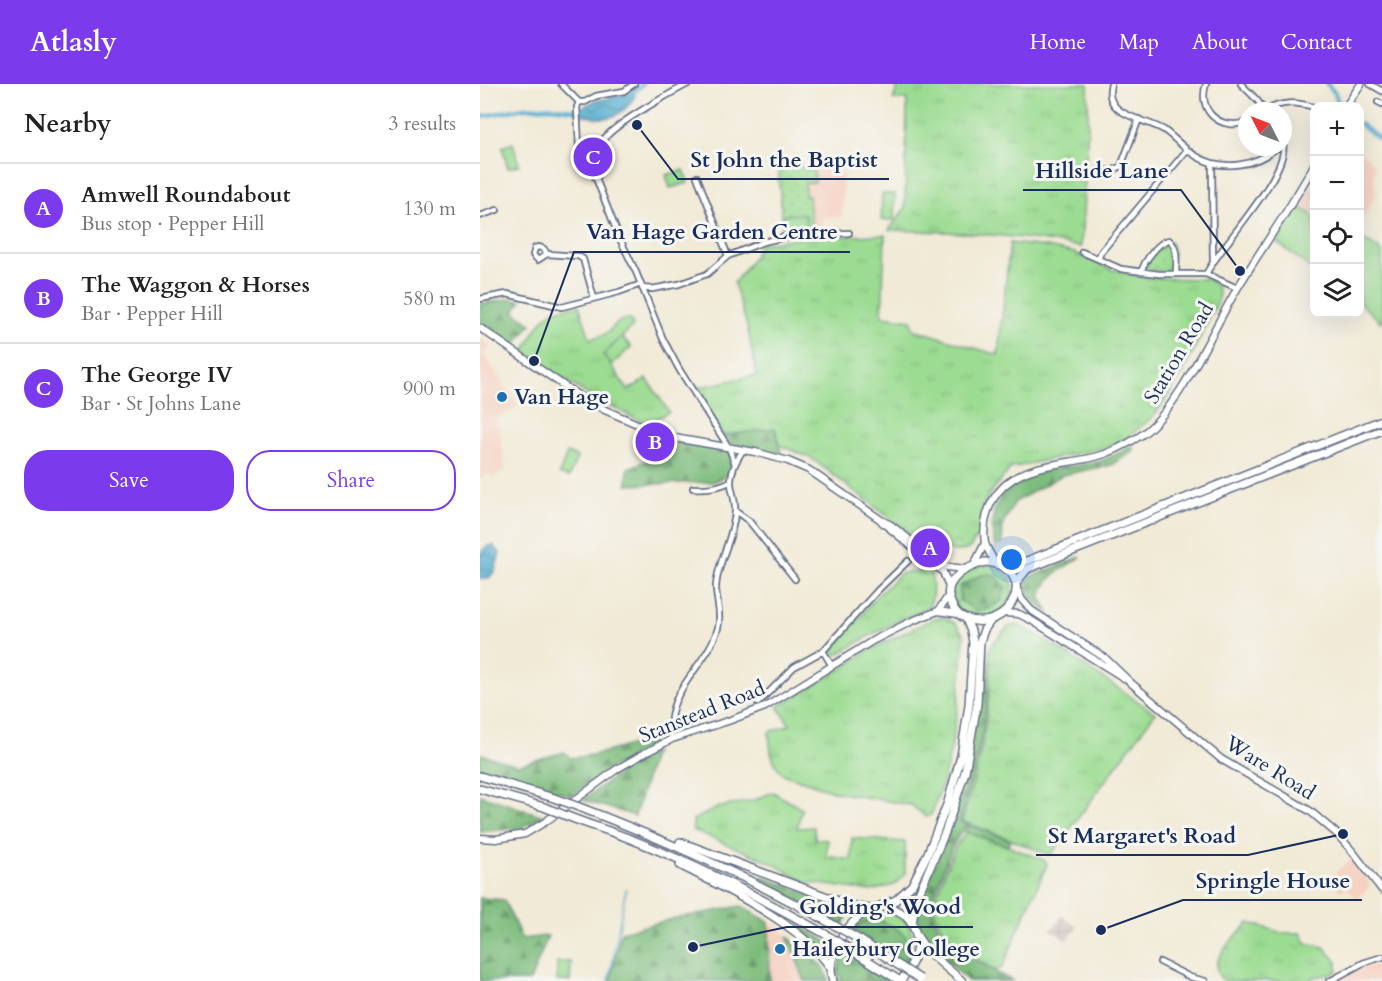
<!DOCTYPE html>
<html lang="en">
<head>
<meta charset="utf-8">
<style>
  :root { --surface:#fff; --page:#f6f6f6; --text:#222; --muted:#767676; --line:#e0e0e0; --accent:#7c3aed }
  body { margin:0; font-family:Cardo,serif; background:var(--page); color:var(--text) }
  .controls { position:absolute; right:18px; top:18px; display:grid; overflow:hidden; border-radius:12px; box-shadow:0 6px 24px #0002 }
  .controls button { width:54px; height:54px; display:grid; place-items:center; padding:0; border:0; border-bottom:2px solid var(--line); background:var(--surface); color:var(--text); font:30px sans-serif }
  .compass { position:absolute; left:758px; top:18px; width:54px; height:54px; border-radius:50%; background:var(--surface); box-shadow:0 6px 24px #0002; rotate:312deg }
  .you { position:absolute; left:532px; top:476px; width:21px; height:21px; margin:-15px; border:4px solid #fff; border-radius:50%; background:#1a73e8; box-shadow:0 0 0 9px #1a73e833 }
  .badge { display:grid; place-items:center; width:39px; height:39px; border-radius:50%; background:var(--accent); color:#fff; font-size:20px; font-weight:700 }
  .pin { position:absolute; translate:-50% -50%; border:3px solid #fff; box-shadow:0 2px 6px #0006 }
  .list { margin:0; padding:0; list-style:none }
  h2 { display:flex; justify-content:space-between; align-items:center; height:78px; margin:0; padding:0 24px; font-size:26px }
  h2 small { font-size:20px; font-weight:400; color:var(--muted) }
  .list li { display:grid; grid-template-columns:39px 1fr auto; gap:18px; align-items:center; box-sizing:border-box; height:90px; padding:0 24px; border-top:2px solid var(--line) }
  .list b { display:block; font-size:22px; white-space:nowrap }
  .list p { margin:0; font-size:20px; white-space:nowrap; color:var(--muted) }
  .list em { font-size:20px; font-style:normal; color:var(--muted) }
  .actions { display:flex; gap:12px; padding:18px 24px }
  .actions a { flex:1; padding:14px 0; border:2px solid var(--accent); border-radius:24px; text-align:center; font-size:21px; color:var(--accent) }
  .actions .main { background:var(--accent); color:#fff }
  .icon { flex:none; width:33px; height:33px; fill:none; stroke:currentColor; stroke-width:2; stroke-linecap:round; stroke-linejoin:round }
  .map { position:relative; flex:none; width:902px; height:897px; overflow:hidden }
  header { display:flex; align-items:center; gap:36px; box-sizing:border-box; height:84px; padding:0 30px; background:var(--accent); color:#fff }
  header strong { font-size:28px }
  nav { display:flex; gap:33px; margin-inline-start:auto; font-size:21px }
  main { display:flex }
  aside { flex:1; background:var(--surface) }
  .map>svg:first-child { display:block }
  .built { fill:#f6d2c3 }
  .industrial { fill:url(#industrial-grid) }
  .grass { fill:url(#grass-tufts); stroke:#5c8678; stroke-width:1.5 }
  .forest { fill:url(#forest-firs); stroke:#4c766d; stroke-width:1.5 }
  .park { fill:url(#park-dots); stroke:#5c8678; stroke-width:1.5 }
  .pitch { fill:#9cdc92; stroke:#5c8678; stroke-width:1.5 }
  .water { fill:url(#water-waves); stroke:#366c96; stroke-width:1.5 }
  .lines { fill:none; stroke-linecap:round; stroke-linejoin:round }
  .stream { stroke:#50aace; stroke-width:1.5 }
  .canal { stroke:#50aace; stroke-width:4.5 }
  .minor-casing { stroke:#667088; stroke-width:8 }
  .major-casing { stroke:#667088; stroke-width:9 }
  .highway-casing { stroke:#667088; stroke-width:10 }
  .minor { stroke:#fff; stroke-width:4.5 }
  .major { stroke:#fff; stroke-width:6 }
  .highway { stroke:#fff; stroke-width:7 }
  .highway-bridge-casing { stroke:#667088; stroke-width:10; stroke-linecap:butt }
  .highway-bridge { stroke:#fff; stroke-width:7 }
  .poi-dot { fill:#1f6fb2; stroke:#f6f6f2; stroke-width:2 }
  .labels { text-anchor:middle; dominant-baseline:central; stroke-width:6; stroke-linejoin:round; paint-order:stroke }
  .street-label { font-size:21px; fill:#1b2f5e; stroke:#f6f6f2 }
  .poi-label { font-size:21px; font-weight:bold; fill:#1b2f5e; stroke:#f6f6f2; text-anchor:start }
  .leader { fill:none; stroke:#1b2f5e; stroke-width:2 }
  .callout-dot { fill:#1b2f5e; stroke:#f6f6f2; stroke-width:2 }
  .callout-label { font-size:22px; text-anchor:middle; font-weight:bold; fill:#1b2f5e; stroke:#f6f6f2; stroke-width:6; stroke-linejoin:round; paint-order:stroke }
</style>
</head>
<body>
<header>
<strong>Atlasly</strong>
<nav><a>Home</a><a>Map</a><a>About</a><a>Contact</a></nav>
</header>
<main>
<aside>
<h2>Nearby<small>3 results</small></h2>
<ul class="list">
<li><span class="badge">A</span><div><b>Amwell Roundabout</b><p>Bus stop · Pepper Hill</p></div><em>130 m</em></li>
<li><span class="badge">B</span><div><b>The Waggon &amp; Horses</b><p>Bar · Pepper Hill</p></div><em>580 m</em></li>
<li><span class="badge">C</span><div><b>The George IV</b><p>Bar · St Johns Lane</p></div><em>900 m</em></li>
</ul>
<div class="actions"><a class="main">Save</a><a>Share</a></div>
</aside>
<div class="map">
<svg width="902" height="897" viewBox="0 0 902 897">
  <defs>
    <pattern id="industrial-grid" width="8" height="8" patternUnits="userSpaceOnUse" patternTransform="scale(1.5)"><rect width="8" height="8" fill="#d1bfbd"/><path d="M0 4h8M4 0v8" fill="none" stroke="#b3a4a5"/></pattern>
    <pattern id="grass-tufts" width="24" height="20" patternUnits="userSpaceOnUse" patternTransform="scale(1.5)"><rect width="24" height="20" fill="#9cdc92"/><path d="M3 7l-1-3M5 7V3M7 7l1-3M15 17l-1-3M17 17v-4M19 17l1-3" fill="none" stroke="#86bd80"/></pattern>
    <pattern id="forest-firs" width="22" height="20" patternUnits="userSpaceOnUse" patternTransform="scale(1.5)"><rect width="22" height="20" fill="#7dbc7c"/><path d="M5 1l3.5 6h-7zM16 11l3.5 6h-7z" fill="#669969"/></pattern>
    <pattern id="park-dots" width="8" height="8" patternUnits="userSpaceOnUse" patternTransform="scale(1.5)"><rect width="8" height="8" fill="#9cdc92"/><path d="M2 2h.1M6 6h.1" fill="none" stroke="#86bd80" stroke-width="1.8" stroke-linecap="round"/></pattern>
    <pattern id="water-waves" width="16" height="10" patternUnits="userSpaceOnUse" patternTransform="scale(1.5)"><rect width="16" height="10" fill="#50aace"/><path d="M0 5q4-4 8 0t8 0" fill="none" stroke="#428baa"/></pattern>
  </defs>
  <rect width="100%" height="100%" fill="#f6f6f2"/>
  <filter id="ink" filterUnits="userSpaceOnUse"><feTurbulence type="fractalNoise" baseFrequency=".0167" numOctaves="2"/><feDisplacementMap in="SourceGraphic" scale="12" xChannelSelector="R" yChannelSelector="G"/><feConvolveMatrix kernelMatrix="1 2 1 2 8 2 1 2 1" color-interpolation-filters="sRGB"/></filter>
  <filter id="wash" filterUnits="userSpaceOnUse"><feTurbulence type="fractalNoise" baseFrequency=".008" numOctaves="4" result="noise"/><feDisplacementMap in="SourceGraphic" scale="24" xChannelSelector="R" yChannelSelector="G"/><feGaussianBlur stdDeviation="1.35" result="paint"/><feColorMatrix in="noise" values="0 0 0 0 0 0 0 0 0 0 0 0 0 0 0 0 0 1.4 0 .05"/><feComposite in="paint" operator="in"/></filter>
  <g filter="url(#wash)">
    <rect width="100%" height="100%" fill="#f1ead6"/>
    <path class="built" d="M880,66L895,82L894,93L896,110L880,140Z
      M300,76L339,87H363L362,133H342V148L332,146L325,149L303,151L299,95Z
      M834,98V132L819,123Z
      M0,254L11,262L3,270L39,322L14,336L20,345L25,386L13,394L9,390L0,395Z
      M871,775L890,800L888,805L877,815L866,804L860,808L850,794Z
      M289,838L307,851L325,897H290Z
      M901,880L902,897H858L888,882Z"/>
    <path class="industrial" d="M582,832L597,843L587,856L571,846Z"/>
    <path class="grass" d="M419,0H608V42L601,163C538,150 473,148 409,146L425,124L427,15L413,16Z
      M405,151L402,232L431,236L433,245L518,271L530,159L567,163L595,169L630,185L668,194L726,195C738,199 740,207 738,218L703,287L685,317L673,333L644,356L626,363L531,384L507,413L503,423L499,449L490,464C475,472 451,464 437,455L331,374L299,361L295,345L243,351L216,304L277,291L267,242L254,199L273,174L280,160L324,153Z
      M99,221L110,255C114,253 121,253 125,250C134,245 137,233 150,236L153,242L123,271C133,282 139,294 148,306L167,295L189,328L167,340L111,313L44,268C52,254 60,232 76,226C82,224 91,223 99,221Z
      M502,481C564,485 519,553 484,531C472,523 468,501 481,491C487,487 495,484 502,481Z
      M450,486C453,498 455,511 449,522L391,551L357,571L352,569L353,566L395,514L421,489Z
      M463,533L475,539L484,551C480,612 475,673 451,731L446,733L431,721L356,708L305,691C291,681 290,664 289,648L310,641L298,623L366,582L387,567L455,534Z
      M537,541L564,555L675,629L571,771L482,737C500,679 512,625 510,563L528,543Z
      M293,708L322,725L317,744L334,743L335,755L348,756L346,772L371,776L372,754L425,758V791L414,801L391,807L325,798L290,778L213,746V736L237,724L275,716Z
      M488,747L564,776L567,780L522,884L514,886C491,871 462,857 455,828C452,816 461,799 465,788C472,771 474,760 488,747Z
      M402,825C430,828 441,857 426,880L371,845C377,835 390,826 402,825Z
      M769,839L802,849H821L826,859L844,863L857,878V886L853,890L834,893L828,897H744C722,880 756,852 769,839Z
      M360,864L413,897H358L354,882Z"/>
    <path class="forest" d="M28,215L42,216L34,227L51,240L35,261L0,238V220Z
      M295,344L301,370L274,363L250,360L243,352Z
      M185,356L249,367L254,377L252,383L248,391L234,398L147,401L148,384L177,373Z
      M652,362L654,367L632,381L582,391L535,418L523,440L522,459L515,462C504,419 527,397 568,386C583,382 599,382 614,379C628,376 640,368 652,362Z
      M601,473C581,486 568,490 560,513L569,528C556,521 549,513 545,498L552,492Z
      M501,491H516L525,503L522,516L510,524L497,528L480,516V502Z
      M504,568L507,569C512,627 495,683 480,738L530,756L528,762L482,747C472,759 468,774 462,789C458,799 451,813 452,824C458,864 502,879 532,897H488L443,854L438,833L439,818L466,755L481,711L490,677Z
      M187,647L181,656L129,685L92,712L0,685V670L38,681L84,668L90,674C125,671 155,660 187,647Z
      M174,668L155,732L103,716L149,682Z
      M0,711L63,732L41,744L0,748Z
      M282,792L363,824L369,829L362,842L281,796Z
      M0,814L24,816L42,855L68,852L50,897H0Z
      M261,822L289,838L290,897H130L141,848L197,834Z
      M397,835C414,843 431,848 430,869L423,878L374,847L382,838Z
      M313,837L351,860L350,865L343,867L309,840Z
      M307,852L343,882L349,897H325Z
      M363,868L404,897H364L358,888Z"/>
    <path class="park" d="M300,76L334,86L335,98L325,99V112H329L332,146L325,149L303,151L299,95Z
      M688,158L691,159L693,166L691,188L667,186L665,184C668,175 679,163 688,158Z"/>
    <path class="pitch" d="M33,59L39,81L28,84L22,63Z
      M204,86L208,99L190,104L186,91Z
      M402,110H415L414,136H401Z
      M819,123L834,132V187L797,158Z
      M325,130L326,144L304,146V131Z
      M880,154L902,167V239L880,219Z
      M142,253L151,263L132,281L123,271Z
      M87,369L97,373L89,393L79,390Z
      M77,878H91L90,897H77Z"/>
    <path class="water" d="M152,8L155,12C140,38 121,38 95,28L112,18Z
      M13,461L20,469L15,487L8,495H0V469L6,463Z"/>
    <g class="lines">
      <path class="stream" d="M129,897L146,805"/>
      <path class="canal" d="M847,0L855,9L859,22
        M150,11L163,0
        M0,33L44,24L71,23L101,27
        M880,40L902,57"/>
    </g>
  </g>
  <g filter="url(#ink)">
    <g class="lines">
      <defs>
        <path id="minor" d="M81,0L99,18
          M631,0C622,32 664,34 684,46C695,54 704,65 716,72C742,88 776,82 798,63
          M726,0C717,28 741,47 767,38
          M761,0L777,16L785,27
          M890,0L902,7
          M99,18L97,23L99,63L117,97L139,153L156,188L183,255L199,285L249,364L255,380
          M99,18H105L116,12L144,7L154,0
          M898,18L902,20
          M785,27C802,17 816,18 834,23
          M732,79L733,179
          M619,86L632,87L641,82L659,35
          M217,93L248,172
          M117,97C118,85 117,65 124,55C136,39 189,10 208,0
          M0,132L17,126
          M602,168L641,185L679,190H726L757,204
          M67,170L58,176L53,171L55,164L59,163L64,165L67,170L98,172L103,175L114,214
          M618,175L621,168L707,66
          M661,188C665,176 678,158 689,156C699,164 696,179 696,190
          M726,190C742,159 810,90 803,58
          M162,204L172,205L199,200L227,190L248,172L283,158L305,153L369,149
          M0,215L27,210L82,223L139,208L161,200
          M213,404C227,405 239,404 251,397
          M255,427L269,437L315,495
          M343,567L352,582
          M278,619L314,583L343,567L398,506L428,477
          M192,655C182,607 226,585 238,544C242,529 236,517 236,503C237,478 254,454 255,427C256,418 252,409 251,400C250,388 257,375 263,366
          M680,878L710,893L725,897
          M850,897L883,879L902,873"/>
        <path id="major" d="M866,22L881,0
          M0,244L99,312L125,326L155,339L200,355L275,368L308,377L329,386L401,436L411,441L461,480L467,483L486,485
          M402,438L463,488L469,503
          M515,479C512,472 507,466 505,459C502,439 508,418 522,404C546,379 583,381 615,373C631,369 646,361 660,352C699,326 732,246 757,205C782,163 811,124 834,81
          M494,481L505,459
          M537,505L542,516L551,526L625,574L651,599L741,675L830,727L856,749L873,768L902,806
          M458,527L469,511
          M525,529L539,530L551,536L644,594
          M0,754L16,755L45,750L65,738L137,685L163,670L192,655L248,637L285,623L394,556L432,537L458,527L478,530"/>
        <path id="highway" d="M505,478C564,484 529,553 485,534C479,532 475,527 472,521C459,497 486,483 505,478Z
          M522,481L547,477L902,336
          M536,499L547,485L902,346
          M0,692L74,714
          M0,705L64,723
          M99,723C188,757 269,793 352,840
          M87,732C109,741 131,747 153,756C219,782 283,815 345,850
          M200,758L369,821L389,825
          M200,781C246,805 321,840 350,883
          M398,823L416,816L432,801L448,769L468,718L481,672L489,621L493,558L491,547L486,535
          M404,823C429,825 442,849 435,872C432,881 426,889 421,897
          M432,840L435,818L466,746L485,688L497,620L500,557L504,546L511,536
          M437,852L447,867L482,897
          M380,856L412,877
          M373,867L420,897
          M353,897C344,870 368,838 390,825"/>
      </defs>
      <use href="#minor" class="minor-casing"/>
      <use href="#major" class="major-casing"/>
      <use href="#highway" class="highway-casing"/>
      <use href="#minor" class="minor"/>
      <use href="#major" class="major"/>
      <use href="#highway" class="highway"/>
      <defs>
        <path id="highway-bridge" d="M74,714L99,723
          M64,723L87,732
          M352,840L380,856
          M345,850L373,867
          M412,877L440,895"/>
      </defs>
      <use href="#highway-bridge" class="highway-bridge-casing"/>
      <use href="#highway-bridge" class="highway-bridge"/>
    </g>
  </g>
  <g class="poi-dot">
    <circle cx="22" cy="313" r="6"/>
    <circle cx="300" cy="865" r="6"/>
  </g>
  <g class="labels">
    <g class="street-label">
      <text transform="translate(699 269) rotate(-59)">Station Road</text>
      <text transform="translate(222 628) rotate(-22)">Stanstead Road</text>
      <text transform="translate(790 684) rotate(32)">Ware Road</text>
    </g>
    <g class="poi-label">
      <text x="34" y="313">Van Hage</text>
      <text x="312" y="865">Haileybury College</text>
    </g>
  </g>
  <path class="leader" d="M157 41L198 95H409M760 187L701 106H543M54 277L94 168H370M863 750L768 771H556M621 846L703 816H882M213 863L307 843H493"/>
  <g class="callout-dot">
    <circle cx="157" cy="41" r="6"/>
    <circle cx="760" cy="187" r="6"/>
    <circle cx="54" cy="277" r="6"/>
    <circle cx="863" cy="750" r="6"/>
    <circle cx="621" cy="846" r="6"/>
    <circle cx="213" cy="863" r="6"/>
  </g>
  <g class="callout-label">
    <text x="304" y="83">St John the Baptist</text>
    <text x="622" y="94">Hillside Lane</text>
    <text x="232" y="155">Van Hage Garden Centre</text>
    <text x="662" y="759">St Margaret's Road</text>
    <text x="793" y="804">Springle House</text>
    <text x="400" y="830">Golding's Wood</text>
  </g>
</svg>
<div class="controls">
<button>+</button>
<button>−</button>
<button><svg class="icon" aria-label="locate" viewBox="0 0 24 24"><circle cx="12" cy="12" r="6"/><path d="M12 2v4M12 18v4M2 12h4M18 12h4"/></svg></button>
<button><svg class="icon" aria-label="layers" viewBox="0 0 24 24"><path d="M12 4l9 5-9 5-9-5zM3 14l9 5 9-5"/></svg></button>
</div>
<svg class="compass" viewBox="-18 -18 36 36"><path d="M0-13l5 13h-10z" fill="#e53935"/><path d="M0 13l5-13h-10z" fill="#767676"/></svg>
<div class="you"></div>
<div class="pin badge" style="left:450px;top:464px">A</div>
<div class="pin badge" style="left:175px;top:358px">B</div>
<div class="pin badge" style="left:113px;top:73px">C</div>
</div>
</main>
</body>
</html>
